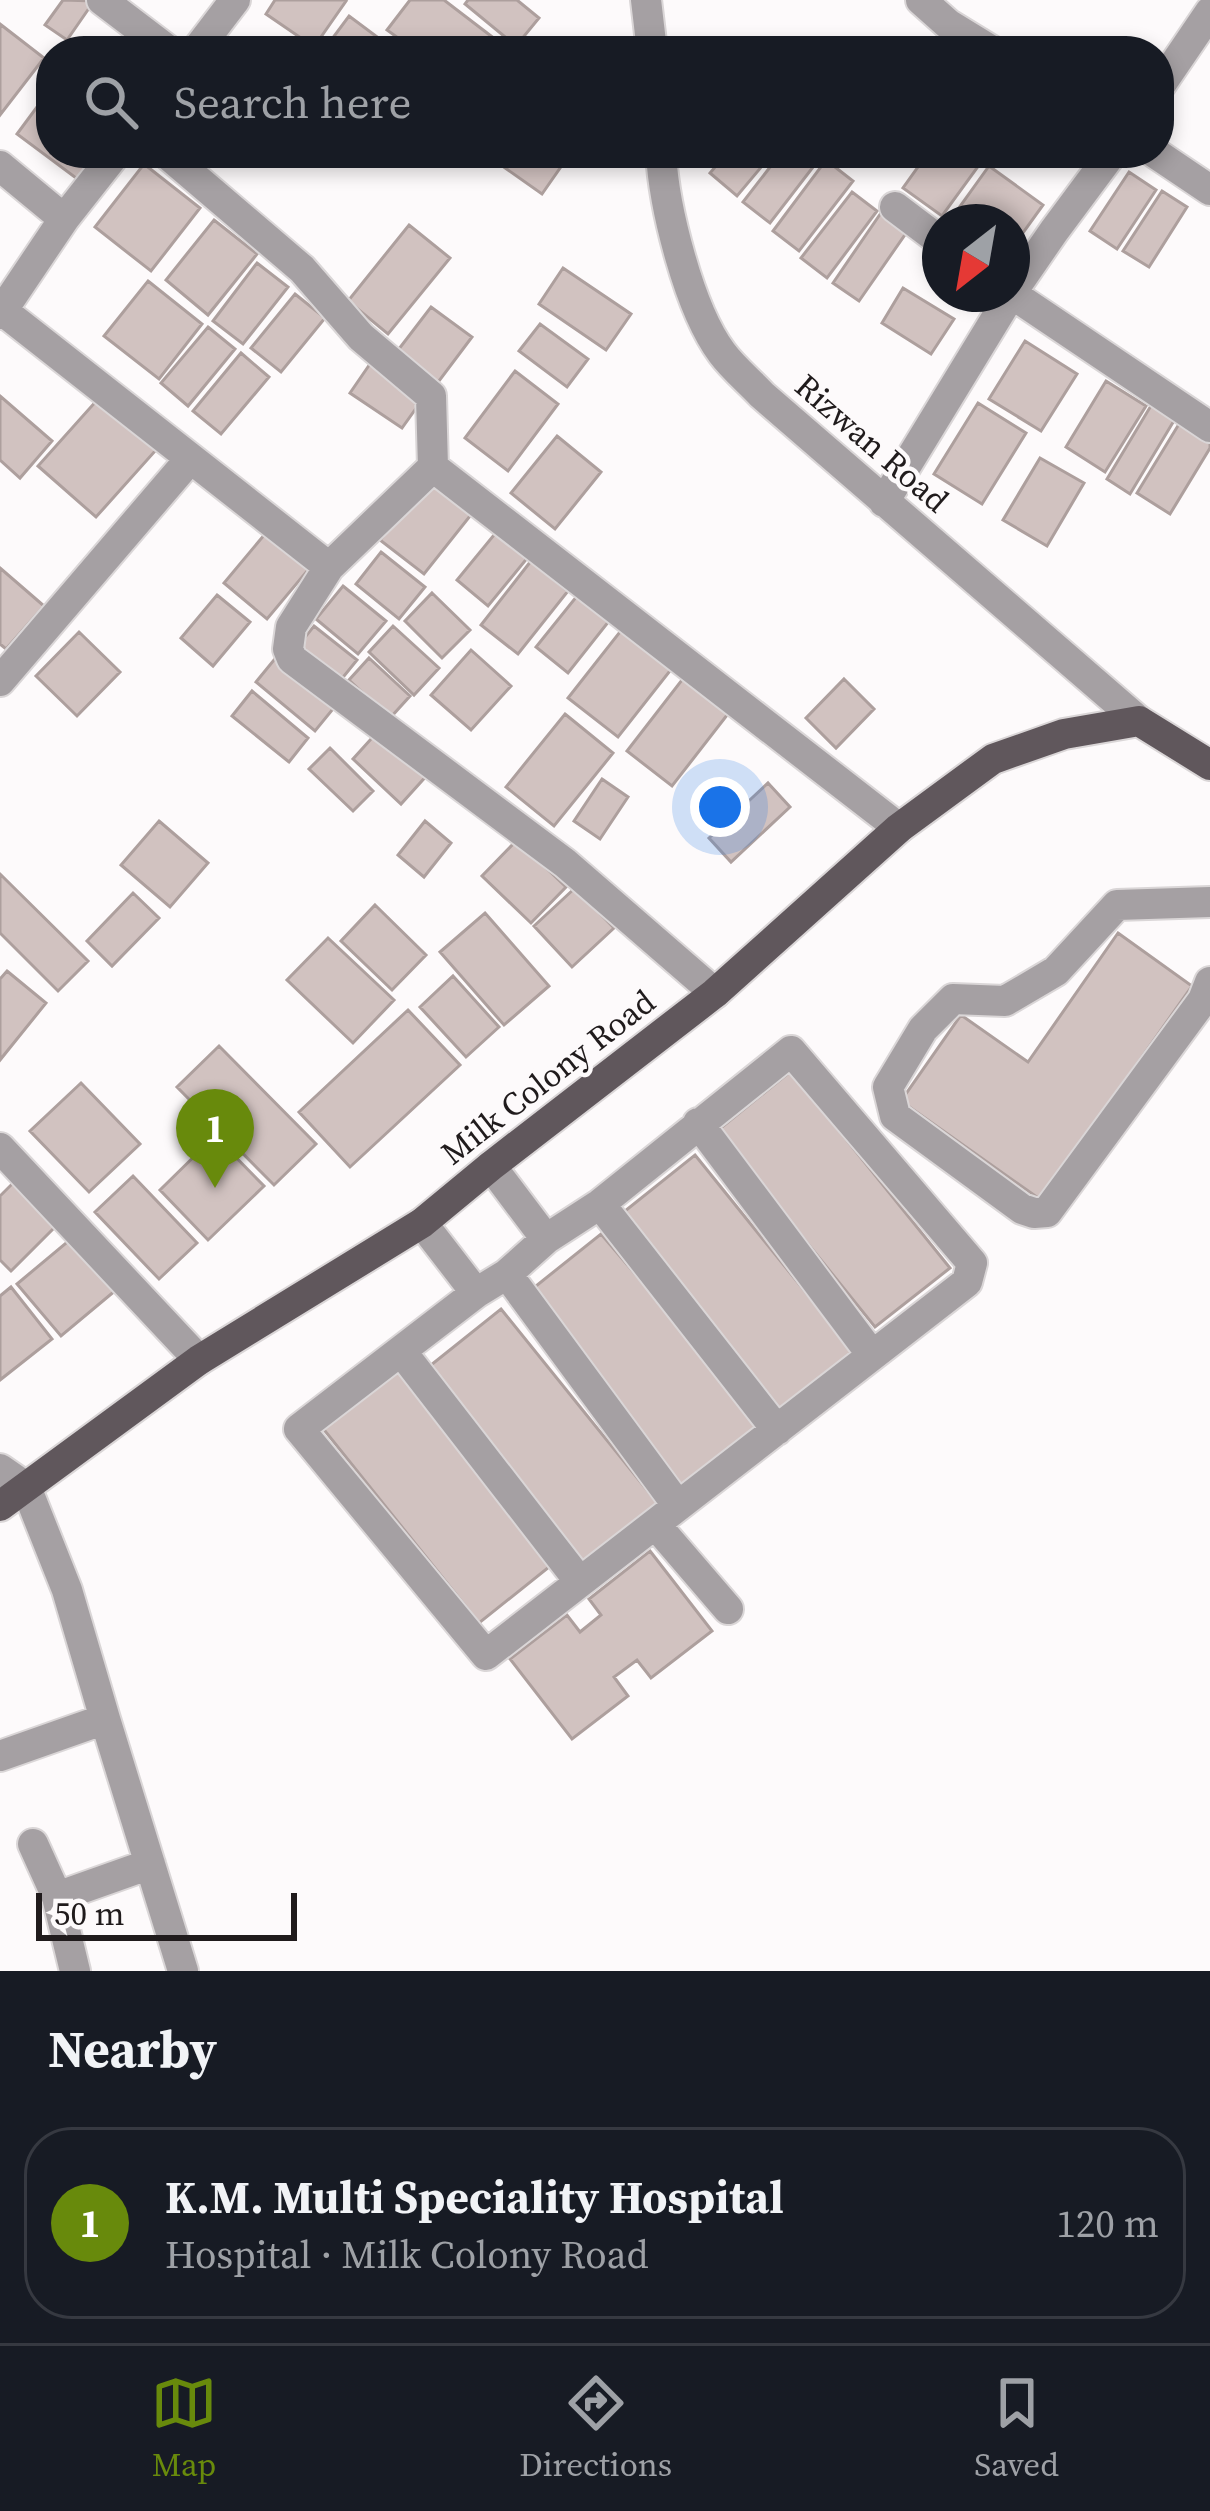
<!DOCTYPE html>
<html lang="en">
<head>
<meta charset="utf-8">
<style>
  :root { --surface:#171b24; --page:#20242c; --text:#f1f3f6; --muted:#9ea1a6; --line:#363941; --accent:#688a0c }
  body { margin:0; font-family:"Source Serif 4",serif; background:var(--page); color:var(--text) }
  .compass { position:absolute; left:922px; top:204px; width:108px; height:108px; border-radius:50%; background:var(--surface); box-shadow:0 6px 18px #0003; rotate:211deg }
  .scale { position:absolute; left:36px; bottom:30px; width:261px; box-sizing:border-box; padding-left:12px; border:6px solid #201b1c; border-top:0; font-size:33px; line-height:42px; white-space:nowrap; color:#201b1c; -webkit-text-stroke:9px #fdfafb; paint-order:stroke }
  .you { position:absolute; left:720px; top:807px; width:42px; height:42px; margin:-30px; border:9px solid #fff; border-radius:50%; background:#1a73e8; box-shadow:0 0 0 18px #1a73e833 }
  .badge { display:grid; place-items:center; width:78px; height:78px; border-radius:50%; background:var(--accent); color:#fff; font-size:39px; font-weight:700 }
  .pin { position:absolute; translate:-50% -99px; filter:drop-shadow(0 3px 6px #0008) }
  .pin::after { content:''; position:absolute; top:63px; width:42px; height:36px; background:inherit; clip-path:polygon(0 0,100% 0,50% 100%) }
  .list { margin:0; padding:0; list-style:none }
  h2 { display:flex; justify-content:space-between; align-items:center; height:156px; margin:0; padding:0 48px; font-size:51px }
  h2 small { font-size:39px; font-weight:400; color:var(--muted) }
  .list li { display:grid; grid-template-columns:78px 1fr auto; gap:36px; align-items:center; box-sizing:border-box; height:192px; margin:0 24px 24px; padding:0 24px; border:3px solid var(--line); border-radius:48px }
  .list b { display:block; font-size:45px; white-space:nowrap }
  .list p { margin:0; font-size:39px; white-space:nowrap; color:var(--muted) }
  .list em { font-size:39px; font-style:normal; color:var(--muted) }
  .icon { flex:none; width:66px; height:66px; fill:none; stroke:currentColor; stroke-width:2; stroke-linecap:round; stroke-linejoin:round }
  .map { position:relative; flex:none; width:1210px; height:1971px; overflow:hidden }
  .search { position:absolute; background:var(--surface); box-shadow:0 6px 18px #0003; left:36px; right:36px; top:36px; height:132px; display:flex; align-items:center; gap:30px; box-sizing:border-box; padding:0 42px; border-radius:48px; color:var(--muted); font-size:45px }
  .sheet { height:372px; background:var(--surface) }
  nav { display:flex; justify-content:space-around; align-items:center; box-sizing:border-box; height:168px; border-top:3px solid var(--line); background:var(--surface); font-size:33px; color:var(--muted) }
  nav a { display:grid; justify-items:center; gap:6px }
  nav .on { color:var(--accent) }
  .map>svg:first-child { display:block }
  .building { fill:#d1c2c0; stroke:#ad9f9d; stroke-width:3 }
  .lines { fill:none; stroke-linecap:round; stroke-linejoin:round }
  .minor-casing { stroke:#dad6d7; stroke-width:34 }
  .major-casing { stroke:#dad6d7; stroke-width:34 }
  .minor { stroke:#a5a0a3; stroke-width:30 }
  .major { stroke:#60575c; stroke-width:30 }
  .labels { text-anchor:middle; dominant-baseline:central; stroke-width:9; stroke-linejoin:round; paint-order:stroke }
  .street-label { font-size:33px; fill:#201b1c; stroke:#fdfafb }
</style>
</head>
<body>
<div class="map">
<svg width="1210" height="1971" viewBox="0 0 1210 1971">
  <rect width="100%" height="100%" fill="#fdfafb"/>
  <path class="building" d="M63,0L94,1L67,40L45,25Z
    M275,0H344L346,1L314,47L266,14Z
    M410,0H444L508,49L507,51H416L387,30Z
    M468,0H517L539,18L516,46L465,4Z
    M349,16L384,42L378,51H323Z
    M0,24L44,58L0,115Z
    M51,88V153H101L80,181L17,134Z
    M484,153H560L567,158L542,194Z
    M727,153H761L768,159L737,196L710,173Z
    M781,153H813L820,158L770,223L743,202Z
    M928,153H979L985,157L942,216L903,188Z
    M826,160L853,181L799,251L773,231Z
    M144,164L200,208L151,271L95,227Z
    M989,166L1043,205L1012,248V222H955L951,219Z
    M1129,172L1156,190L1117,249L1090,231Z
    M1162,191L1187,207L1149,267L1123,251Z
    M852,192L877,211L827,278L801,258Z
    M885,207L911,226L859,301L833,283Z
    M214,220L257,254L208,315L166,280Z
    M409,225L450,258L388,334L348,301Z
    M257,263L288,287L243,344L213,321Z
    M563,268L631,314L606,350L539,304Z
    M148,281L202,324L159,379L104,336Z
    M903,288L954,319L931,354L882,323Z
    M295,294L325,318L281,372L251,348Z
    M431,307L472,337L433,389L392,358Z
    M540,324L588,359L567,387L519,351Z
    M208,327L235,349L188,406L161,383Z
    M1025,341L1077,374L1041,431L989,399Z
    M241,353L269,377L221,434L193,411Z
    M372,361L424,397L402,428L350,393Z
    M515,371L558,404L508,471L465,438Z
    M1106,381L1146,406L1105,472L1066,447Z
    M0,396L52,441L20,478L0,460Z
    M98,399L156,450L96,517L38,466Z
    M978,403L1026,433L982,504L934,474Z
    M1152,404L1175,419L1130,494L1107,479Z
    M1179,424L1210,443V448L1170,514L1137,493Z
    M557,436L601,472L555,529L511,493Z
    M1040,458L1084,483L1047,546L1003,520Z
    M430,477L474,511L424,574L380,540Z
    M270,528L313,564L267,619L224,583Z
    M498,530L529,556L488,606L457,580Z
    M381,552L425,587L399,619L356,584Z
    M531,561L568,591L518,654L481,625Z
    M0,568L44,606L6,649L0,644Z
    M343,586L386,621L358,654L316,619Z
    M581,591L613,616L568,673L536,647Z
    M432,593L470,630L442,658L405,621Z
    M217,595L250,622L213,666L181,638Z
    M314,626L357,660L336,686L293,652Z
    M393,626L439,668L414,695L369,652Z
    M623,628L673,667L618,737L568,698Z
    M79,632L120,672L77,716L36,676Z
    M471,650L511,686L471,730L431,695Z
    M278,655L337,704L315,731L256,682Z
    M369,658L410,696L390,718L349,680Z
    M685,676L731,710L672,786L627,751Z
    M844,679L874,709L836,748L806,718Z
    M252,691L308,738L289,762L232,716Z
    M565,714L613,753L554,826L506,787Z
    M380,729L429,773L401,804L353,759Z
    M330,748L373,791L353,811L309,769Z
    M602,779L628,797L600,839L574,821Z
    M768,783L790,807L731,862L709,838Z
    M159,821L208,863L170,907L121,865Z
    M425,821L451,843L424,877L398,855Z
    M517,840L566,887L531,923L482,876Z
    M0,874L88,961L58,991L0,933Z
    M575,888L614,928L572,967L534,926Z
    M133,893L159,918L112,966L87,941Z
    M375,905L426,955L392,990L341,941Z
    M485,913L549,986L504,1025L440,952Z
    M1118,933L1192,986L1041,1200L901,1101L961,1015L1028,1062Z
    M328,938L394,1000L353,1043L287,980Z
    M7,971L46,1003L0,1060V979Z
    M453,976L499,1027L466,1057L420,1007Z
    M408,1010L460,1065L350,1167L299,1112Z
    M219,1046L316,1144L274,1185L177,1087Z
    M791,1071L950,1268L875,1327L717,1131Z
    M81,1083L140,1144L89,1192L30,1131Z
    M215,1136L264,1186L208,1240L160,1190Z
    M695,1155L854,1352L779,1412L620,1215Z
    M133,1176L197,1243L159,1279L95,1212Z
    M13,1183L56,1226L11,1271L0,1260V1196Z
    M601,1234L685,1332L760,1431L685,1491L526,1294Z
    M72,1238L116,1290L61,1336L17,1284Z
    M11,1287L52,1339L0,1380V1296Z
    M501,1309L660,1506L585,1566L426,1369Z
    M395,1367L554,1563L479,1623L321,1426Z
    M650,1551L712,1631L651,1678L637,1660L614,1677L628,1696L572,1739L510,1659L567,1615L580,1632L601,1615L589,1599Z"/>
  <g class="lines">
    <defs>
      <path id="minor" d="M102,0L169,51
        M646,0L652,51
        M921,0L948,24L992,51
        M196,51L235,0
        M1159,87L1210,12
        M166,153L302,269L361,337L431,396L433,467L899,828
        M661,153C664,208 689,309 722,353C733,368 749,381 762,395L1139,721
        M1155,153L1210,190
        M0,166L64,219
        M895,207L940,241
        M1012,292L1054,231L1112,153
        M1012,294L1210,427
        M3,311L329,567
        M0,314L64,219L116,153
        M433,467L329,567L291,627L288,649L292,659L565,863L715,993
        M884,502L1011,294
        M0,681L190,459
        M1210,902L1117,905L1056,971L1005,1001L953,999L923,1029L888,1087L895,1116L1022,1209L1034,1213L1047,1212L1203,1000L1210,982
        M791,1051L972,1263L967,1282L486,1655L299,1429L476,1293L507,1274L546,1239L600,1204Z
        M698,1123L872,1355
        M0,1148L199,1360
        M491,1166L546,1239
        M600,1204L777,1430
        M422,1223L476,1293
        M507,1274L678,1506
        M401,1351L580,1582
        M0,1469L26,1487L67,1590L105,1719L183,1971
        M655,1524L728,1609
        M0,1756L105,1719
        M33,1844L57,1897L75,1971
        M57,1897L150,1864"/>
      <path id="major" d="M0,1506L199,1360L422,1223L491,1166L715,993L899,828L993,759L1064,734L1139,721L1210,765"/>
    </defs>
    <use href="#minor" class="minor-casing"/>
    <use href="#major" class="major-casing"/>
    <use href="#minor" class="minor"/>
    <use href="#major" class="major"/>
  </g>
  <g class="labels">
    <g class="street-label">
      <text transform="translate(872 443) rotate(41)">Rizwan Road</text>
      <text transform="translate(548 1077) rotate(-38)">Milk Colony Road</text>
    </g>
  </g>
</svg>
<svg class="compass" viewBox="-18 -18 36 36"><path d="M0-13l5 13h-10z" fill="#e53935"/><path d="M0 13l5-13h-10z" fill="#9ea1a6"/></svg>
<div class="scale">50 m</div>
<div class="you"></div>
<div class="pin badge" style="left:215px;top:1188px">1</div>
<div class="search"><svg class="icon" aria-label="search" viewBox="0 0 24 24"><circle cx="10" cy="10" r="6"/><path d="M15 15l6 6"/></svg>Search here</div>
</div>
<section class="sheet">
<h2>Nearby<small></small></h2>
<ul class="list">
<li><span class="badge">1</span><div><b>K.M. Multi Speciality Hospital</b><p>Hospital · Milk Colony Road</p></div><em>120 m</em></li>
</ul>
</section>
<nav>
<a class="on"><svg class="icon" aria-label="map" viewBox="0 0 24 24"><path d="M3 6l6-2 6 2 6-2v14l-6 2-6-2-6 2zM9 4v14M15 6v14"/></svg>Map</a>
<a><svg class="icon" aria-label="directions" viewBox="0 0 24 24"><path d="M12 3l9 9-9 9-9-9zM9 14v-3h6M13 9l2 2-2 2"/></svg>Directions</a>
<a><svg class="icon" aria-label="saved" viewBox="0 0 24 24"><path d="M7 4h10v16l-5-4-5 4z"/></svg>Saved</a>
</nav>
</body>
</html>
